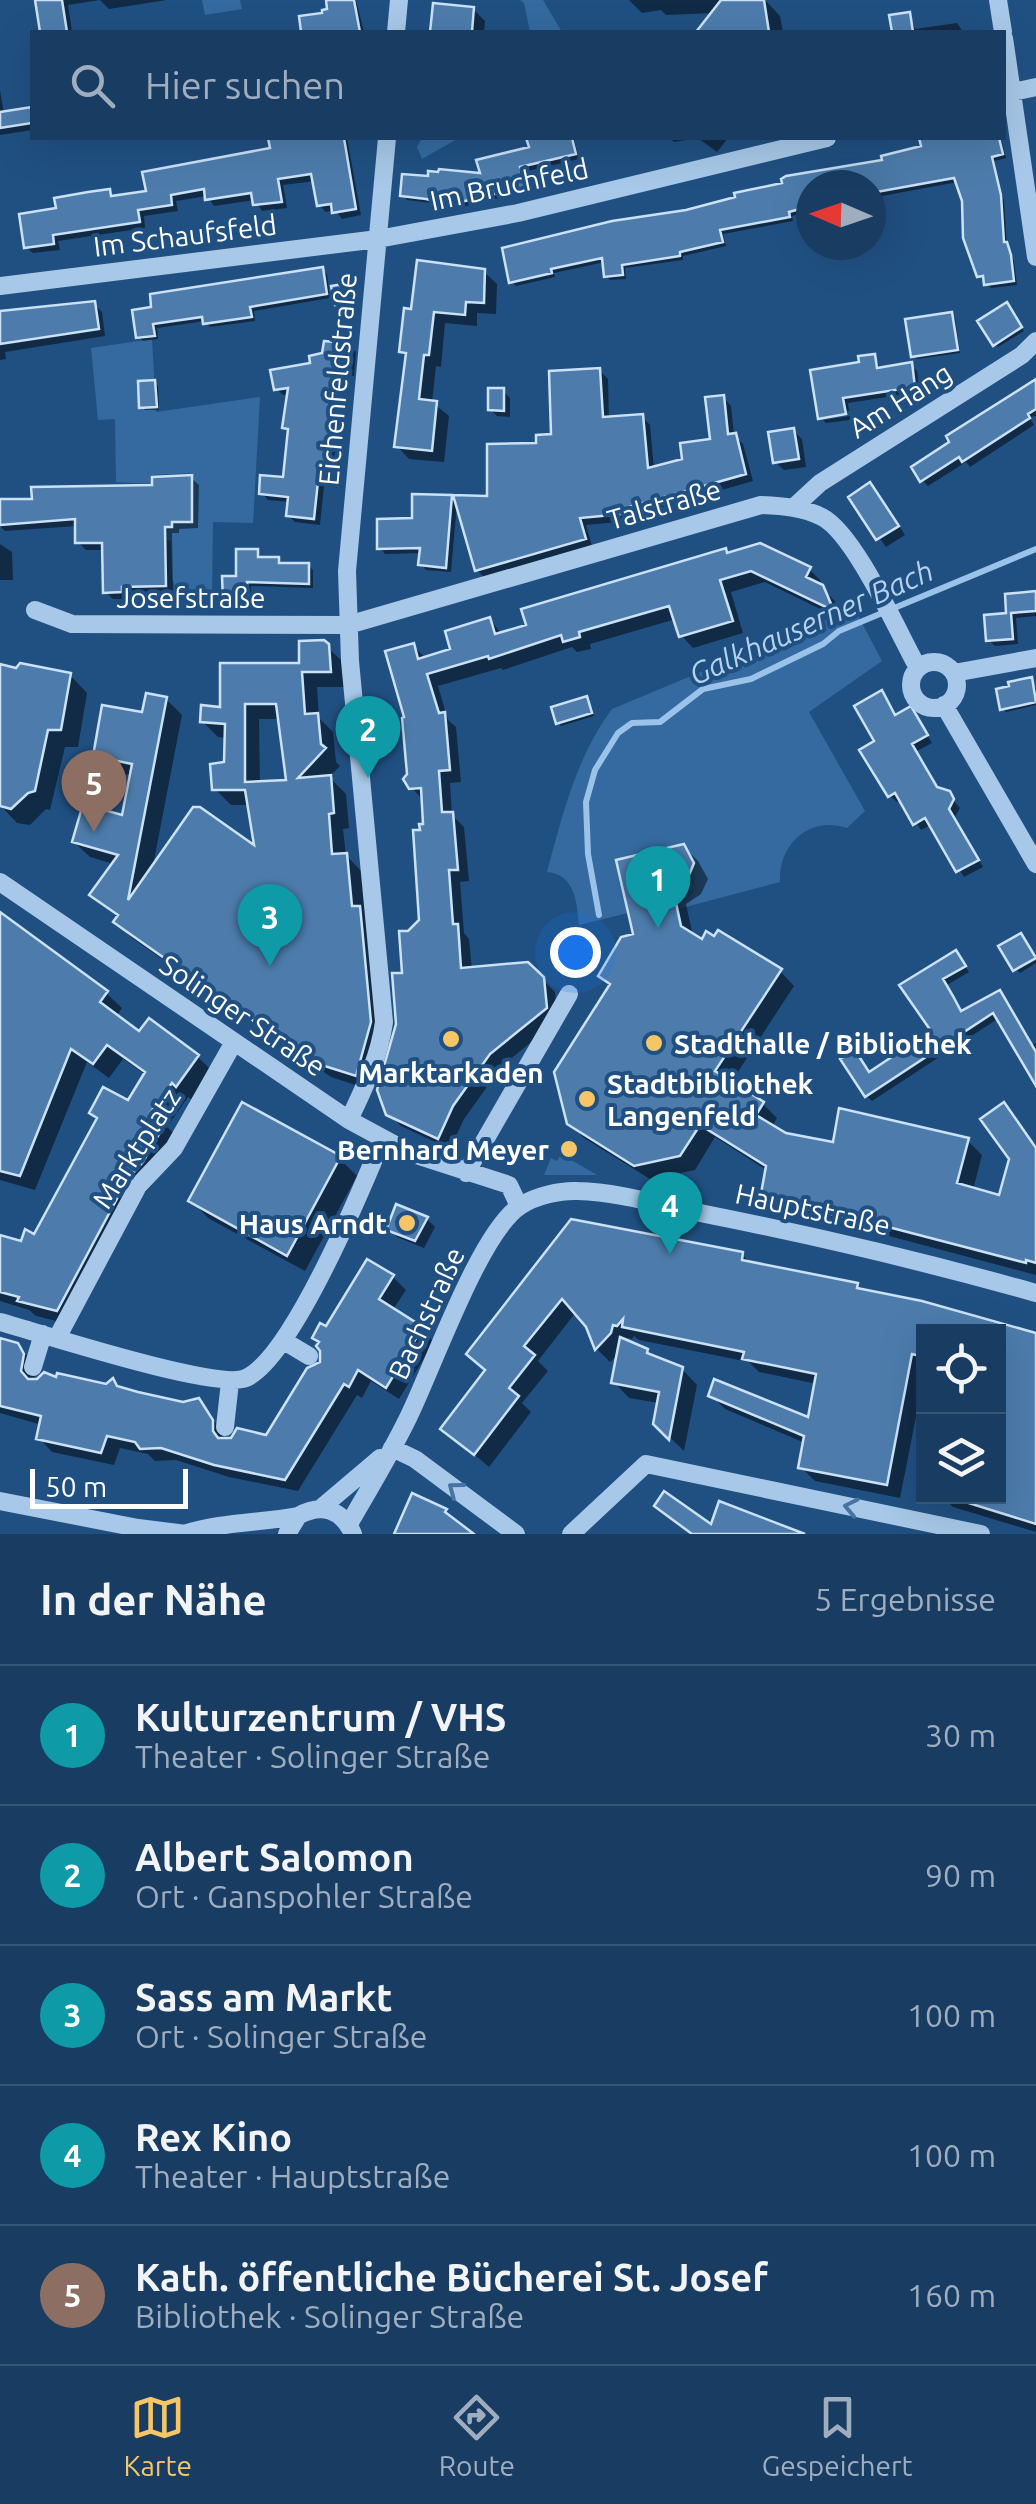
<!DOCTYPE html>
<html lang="de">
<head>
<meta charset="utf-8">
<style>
  :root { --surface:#183c62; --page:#214368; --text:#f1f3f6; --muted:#9fadbe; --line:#365677; --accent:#f5c668 }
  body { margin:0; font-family:Ubuntu,sans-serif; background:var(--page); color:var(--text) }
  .controls { position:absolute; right:30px; bottom:30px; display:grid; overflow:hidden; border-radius:0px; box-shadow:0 10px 40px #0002 }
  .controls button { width:90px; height:90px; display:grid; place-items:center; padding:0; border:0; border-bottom:2px solid var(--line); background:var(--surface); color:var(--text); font:50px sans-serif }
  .compass { position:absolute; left:796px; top:170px; width:90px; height:90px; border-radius:50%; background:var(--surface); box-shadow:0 10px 40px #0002; rotate:272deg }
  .scale { position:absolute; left:30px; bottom:25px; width:158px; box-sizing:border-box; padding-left:10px; border:5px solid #fff; border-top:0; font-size:28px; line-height:35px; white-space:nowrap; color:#fff; -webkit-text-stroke:8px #205082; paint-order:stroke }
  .you { position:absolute; left:575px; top:952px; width:35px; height:35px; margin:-25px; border:8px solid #fff; border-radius:50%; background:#1a73e8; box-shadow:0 0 0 15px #1a73e833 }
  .badge { display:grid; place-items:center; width:65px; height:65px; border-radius:50%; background:var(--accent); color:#fff; font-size:32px; font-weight:700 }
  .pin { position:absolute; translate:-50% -82px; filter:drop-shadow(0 2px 5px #0008) }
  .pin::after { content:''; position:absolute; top:52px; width:35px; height:30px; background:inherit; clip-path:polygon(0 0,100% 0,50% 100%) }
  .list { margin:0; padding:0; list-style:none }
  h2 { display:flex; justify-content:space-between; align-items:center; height:130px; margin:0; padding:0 40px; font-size:42px }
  h2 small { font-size:32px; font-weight:400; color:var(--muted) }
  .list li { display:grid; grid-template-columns:65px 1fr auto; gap:30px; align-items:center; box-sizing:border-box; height:140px; padding:0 40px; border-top:2px solid var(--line) }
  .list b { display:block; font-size:38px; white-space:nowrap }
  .list p { margin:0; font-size:32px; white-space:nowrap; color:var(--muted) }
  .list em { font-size:32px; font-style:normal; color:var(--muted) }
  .icon { flex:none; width:55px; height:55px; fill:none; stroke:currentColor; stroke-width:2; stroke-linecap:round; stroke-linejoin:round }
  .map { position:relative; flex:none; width:1036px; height:1534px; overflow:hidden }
  .search { position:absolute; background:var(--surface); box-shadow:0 10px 40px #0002; left:30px; right:30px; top:30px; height:110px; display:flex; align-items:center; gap:25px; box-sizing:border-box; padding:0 35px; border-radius:0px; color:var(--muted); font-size:38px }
  .sheet { height:830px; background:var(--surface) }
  nav { display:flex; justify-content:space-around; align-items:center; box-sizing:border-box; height:140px; border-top:2px solid var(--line); background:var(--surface); font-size:28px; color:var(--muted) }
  nav a { display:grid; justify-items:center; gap:5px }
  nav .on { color:var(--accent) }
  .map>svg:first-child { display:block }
  .green { fill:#346aa0 }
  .shadow { fill:#0007; fill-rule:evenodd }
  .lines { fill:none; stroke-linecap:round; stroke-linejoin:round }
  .stream { stroke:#9bc3ea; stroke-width:6 }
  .building { fill:#4d7cac; stroke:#cbe1f6; stroke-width:2.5; fill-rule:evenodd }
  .minor { stroke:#a7c8e8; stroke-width:18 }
  .oneway { stroke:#4874a1 }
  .poi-dot { fill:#f5c668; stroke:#205082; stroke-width:4 }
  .labels { text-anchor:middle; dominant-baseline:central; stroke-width:8; stroke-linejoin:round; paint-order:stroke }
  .street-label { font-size:28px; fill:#fff; stroke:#205082 }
  .poi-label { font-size:28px; font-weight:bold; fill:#fff; stroke:#205082; text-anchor:start }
  .water-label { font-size:30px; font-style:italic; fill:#b3d2f0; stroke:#205082 }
</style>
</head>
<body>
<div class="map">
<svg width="1036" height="1534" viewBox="0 0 1036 1534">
  <rect width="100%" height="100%" fill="#205082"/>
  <path class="green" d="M202,0H240L242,9L205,15Z
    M520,0H543L562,32H530L524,3Z
    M422,138H459L422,159L417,147Z
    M152,339L156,412L260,397L253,523L213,522L212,594L177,593L172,578L171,541L165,540V529L175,523L193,522V473L151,475V484L116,482L115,419L98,420L91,348Z
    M854,608L882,661L809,712L865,811L847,828C809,815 778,845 780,882L678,909L673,889L687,880L694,863L684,844L616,859L628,913L579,925C577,903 575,874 547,872C563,813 576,758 612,709Z
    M561,1154L597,1175H544L551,1158L557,1161Z"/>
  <path class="shadow" d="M38,0H100L68,5L72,32H42Z
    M100,0H167L109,9Z
    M328,0H356L364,32H304L302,18L330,11Z
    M629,0H765L780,16L783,32H699L714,13L666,15L661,10L642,13Z
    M435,5L473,9L485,21L484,32H433Z
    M909,14L915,29L957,23L963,32H894L892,17Z
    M0,90L4,114L32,110V130L0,135Z
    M283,138H347L361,215L342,219L335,210L326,212L319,205L315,181L283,185L287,208L262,211L255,200L214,206L207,196L176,201L178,211L144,216L145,228L58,241L60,250L33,253L26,247L59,210L109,192L116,198L148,193L272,150L271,139Z
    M529,138H574L579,159L523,172L527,191L445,211L439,204L407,200L403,195L483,176L532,149Z
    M670,138H728L717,152L698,138L674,142Z
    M958,138H998L1002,142L1006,158L994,161L1004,201L1007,245L1014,261L1017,285L991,288L979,275L958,182L871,198V185H811V211L792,216L793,221L723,234L726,246L683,256V260L625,268L626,279L610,280L606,276L605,262L554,273L555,277L516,286L512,282L686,213L884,162V157Z
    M322,269L327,274L330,298L254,311L255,321L210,327L205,321L157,328L158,339L143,341L139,337L154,309Z
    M484,272L497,284L496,314L477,313V326L445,323L441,367L436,366L432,402L449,416L444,462L409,459L397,446L408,357L402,351L414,312Z
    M349,286L355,305L340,308L337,304Z
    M94,304L102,312L105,336L5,352L6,359L0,360V315Z
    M1010,309L1024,331L998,347L995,344Z
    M951,315L955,318L960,353L917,359L914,356Z
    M350,346L356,352L354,376L340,374L341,415L331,478L325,477L320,525L295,522L289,516L290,502L268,500L262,493L285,480L290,432L285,427L290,394L283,395L277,389Z
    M874,356L881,370L911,365L917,371L920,392L848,403L849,411L821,415V419L813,372L862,365L861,358Z
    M600,371L608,379L609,419L642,417L650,425L654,469L684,461L713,441L723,397L731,406L734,435L743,444L753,481L628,517L629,521L586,525L592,546L485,578L477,570L489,499L538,446L554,436Z
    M1036,382V416L1029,417L1034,425L970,467L966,462L928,486L922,480Z
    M154,383L158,386L159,410H145L142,407Z
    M503,391L510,398V417L497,416L490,409Z
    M850,416V420L826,423L823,420Z
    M793,430L802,439L806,467L784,470L775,462Z
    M191,478L199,485L198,528L179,529V533H172L173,593L129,594V599H113L106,592L105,550H86L78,542L77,526L5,531L0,526V502L35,501L155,487Z
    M878,494L905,535L886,547L851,498Z
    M451,498L457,503L451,572L426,570L421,564L422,553L385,554L380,548L414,520Z
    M0,544L12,552L13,580H0Z
    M257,552L262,559H278L284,565H308L313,570V588L251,586L252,606H230L225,601Z
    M729,555L809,569L821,581L819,586L835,601L843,620L765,582L731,592L743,633L693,648L681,635L676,619L590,644L591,649L577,652L572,647L503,670L501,668L438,686L448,720L456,727L461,782L450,783L452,815L464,827L469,881L460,882L464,933L469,939L472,970L527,964L555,992L558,1020L502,1066L464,1119L450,1149L401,1126L388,1113L409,934L422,921V832L425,826L424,801L411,787L409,775L413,645L426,659L453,651L490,620L502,634Z
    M1036,594V616L1016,618L1018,644L995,646L989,640L1009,615L1007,597Z
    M323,643L344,663L346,687H317L319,718L333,732L336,762L340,766L329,777L346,794L349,828L343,829L346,855L362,872L386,1039L371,1090L331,1077L132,938L116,922L119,918L93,895L114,864L90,857L74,842L124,818L132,775L111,772L95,756L166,699L182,715L152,871L258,851L250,805H231L215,789L226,765L227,738L218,737L202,721L302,665ZM259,719H280L289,782L260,784Z
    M0,667L70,675L87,693L78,747H65L50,810L46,809L30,825L17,823L0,805Z
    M1031,679L1036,689V705L1006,712L1002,708Z
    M881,693L897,717L911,709L932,743L917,751L940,791L948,794L960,808L955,817L983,867L964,877L931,825L921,830L902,799L897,802L890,796L877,742Z
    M586,699L594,716L561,726L558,722Z
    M683,846L698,861L708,879L701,894L686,904L693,936L780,971L794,986L730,1084L763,1104L777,1118L772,1127L785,1136L834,1145L968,1141L982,1155L973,1190L1001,1198L1012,1159L1005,1107L1036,1145V1275L889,1236L777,1213L762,1198L768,1171L715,1137L695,1170L650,1179L584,1138L569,1123L611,986L601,975L636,935Z
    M0,916L106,993L122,1008L116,1017L139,1034L149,1021L198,1057L213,1072L193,1100L188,1097L167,1127L180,1139L158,1178L142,1196L73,1325L36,1316L29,1310L0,1301V1237L23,1244L35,1237L98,1119L92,1113L129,1104L146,1075L123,1059L109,1078L87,1062L35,1190L0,1180Z
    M1020,936L1036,957V963L1020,973L1012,965Z
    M956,953L969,972L947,985L963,1013L1000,993L1032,1045L1036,1043V1081L999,1018L872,1101L867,1096L870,1074L934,1031L903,986Z
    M243,1106L340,1159L357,1176L305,1271L208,1218L191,1200Z
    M397,1208L427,1219L435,1227L424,1248L397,1237L389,1229Z
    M572,1222L742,1254L752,1265L857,1285L864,1292L1035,1335L1036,1331V1532L953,1507L942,1496H998V1332H924V1376L900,1498L815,1481L801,1467L805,1443L725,1409L711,1395L810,1421L817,1384L759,1372L749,1362L639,1340L634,1336L632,1339L617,1336L654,1359L682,1369L697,1385L684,1451L655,1423L659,1403L629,1398L614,1382L620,1352L610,1362L597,1349L588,1326L576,1312L538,1361L548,1371L522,1403L531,1412L489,1467L443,1428L488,1371Z
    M393,1277L406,1290L392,1311L421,1329L434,1342L399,1399L371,1381L362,1398L357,1395L298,1491L229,1477L176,1460L155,1461L148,1454L120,1448L114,1465L52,1452L39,1438L42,1425L0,1413V1341L17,1345L31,1359L36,1369L34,1381L58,1380L107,1386L113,1382L121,1389L183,1404L198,1401L211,1414L226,1442L267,1438L323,1363L327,1329Z"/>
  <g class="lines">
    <path class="stream" d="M599,915L588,854L586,802L595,770L618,733L632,723L660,722L703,689L751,679L823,644L839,631L1036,549"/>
  </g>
  <path class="building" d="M35,0H62L67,32H40Z
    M326,0H354L360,32H301L299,16L322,13V10L327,9Z
    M721,0H764L769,32H696Z
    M433,3L474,7L472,32H430Z
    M910,12L913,32H892L889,15Z
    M32,107V123L0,128V112Z
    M268,138H344L356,209L332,213L331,204L317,206L311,174L278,179L282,202L253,205L251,193L205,200L204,189L171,195L172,205L138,210L140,222L53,235L54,244L24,248L19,214L56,208L54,198L88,192L110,189L111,196L146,191L142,172L270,148Z
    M526,138H572L576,154L520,167L524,187L474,199L438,207L434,201L426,199L400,196L402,174L428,176V171L438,172L439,169L480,173L476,160L529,147Z
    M919,138H999L1003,154L992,157L1001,195L1004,242H1007L1011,255L1014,281L984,285L983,276L977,277L963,238L962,201L954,178L871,193V185H811V206L789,212L790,217L720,230L723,242L680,252V256L622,265L623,275L604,277L602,258L551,269L552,273L509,283L502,248L612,221L686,210L735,197L734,193L782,183L781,179L786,176L882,160L881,156L921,146Z
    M417,260L485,269L484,303L466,302L465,315L434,312L429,355H424L419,399L437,401L432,451L394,447L406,353L399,352L404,308L411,309Z
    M323,267L327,294L250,307L252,317L203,324L202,317L153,324L155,336L136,338L132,310L151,307L150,294Z
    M349,283L353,302L335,305L331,286Z
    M95,301L99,329L0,344V311Z
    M1007,302L1022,327L993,346L977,321Z
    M952,312L958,350L911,357L905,319Z
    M324,341L351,343L348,370L335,369V407L325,473L319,472L314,519L286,516L288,497L259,494L260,475L283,477L288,429L282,428L288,388L274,390L270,370L310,363L309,356L322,353Z
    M875,354L877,368L912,362L915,387L843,398L846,414L818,419L810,370L859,362L858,356Z
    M600,368L603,417L643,414L648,468L682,459L680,443L710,439L705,397L724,395L728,434L736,433L746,474L622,509V514L580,518L586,539L475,571L453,495L487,496V444L536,443V435L551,434L549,371Z
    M1036,379V409L1028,414L1030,418L962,462L959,457L920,482L911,467L949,442L946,436Z
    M155,380L157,407L139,408L138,381Z
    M488,388H504V411L488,410Z
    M794,428L799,459L773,463L768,432Z
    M192,475V522H172V527H165L166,586L122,587V592L103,593L102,543H75V519L0,525V499H32L31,487L152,485V477Z
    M870,482L899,526L876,540L848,497Z
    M412,494L452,495L446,568L418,565L420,548L377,549V519L412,518Z
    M760,543L811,567L806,577L823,585L834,611L751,571L720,580L733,621L679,637L669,606L579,632L580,637L563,642L561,635L489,659L488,656L427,674L439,713L445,712L450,770L439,771L442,812H453L458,870H449L453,924H458L461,968L528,962L544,977L547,1008L490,1054L453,1106L438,1139L386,1115L377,1090L396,1024L392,973H402L399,931H408L419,920L413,830H420L419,824H423L421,788L409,789L403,779L407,774L402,718L404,717L385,651L414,643L418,659L450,649L445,631L490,617L495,634L526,625L521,609L726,548L727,553Z
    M236,549H258V557H279V563H309V584L247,582L248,602H223L222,576H236Z
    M1036,591V611L1011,613L1013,639L986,641L984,615L1006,613L1005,594Z
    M324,640L329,644L331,672H302L305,714L318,713L321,744L326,748L298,778L331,775L334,813L329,814L332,854L347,853L352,906H360L371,1022L356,1076L312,1062L113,922L118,915L89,895L118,855L72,842L83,804L122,815L132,764L93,756L102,705L142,712L146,693L167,697L128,900L193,807H200L254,845L245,790H212L210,764L224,762L225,724L200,722L201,705L220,707V663H299V641ZM245,704H276L286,780L245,782Z
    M20,663L71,673L61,730H48L35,791L28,793L11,809L0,806V664L16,668Z
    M1032,677L1036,702L1000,710L996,689L1009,686L1008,682Z
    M882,690L895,715L911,706L928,735L912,744L937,787L950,791L954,799L949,809L979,860L956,872L925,818L913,825L895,793L888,797L859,750L874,741L854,706Z
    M587,696L592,713L556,724L551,707Z
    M684,844L694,863L687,880L673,889L681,926L702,939L706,931L714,936L718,930L782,969L715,1071L764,1102L756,1115L786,1133L833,1142L839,1108L969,1138L957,1183L999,1195L1009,1159L980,1119L1004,1102L1036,1148V1263L1026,1260V1263L873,1223L760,1199L766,1166L700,1125L680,1156L634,1166L567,1124L554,1072L610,984L598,976L621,937L633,934L616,860Z
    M0,912L108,991L100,1002L139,1031L149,1018L199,1055L176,1087L172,1083L150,1113L166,1122L143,1162L127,1180L57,1311L17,1301L19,1297L0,1292V1235L21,1241L25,1229L34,1234L97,1118L89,1113L103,1087L128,1100L145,1072L107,1045L93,1064L71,1049L20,1176L0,1171Z
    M1021,933L1036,958L1013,971L998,946Z
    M956,950L966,966L943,979L953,996L961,1011L1000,990L1036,1052V1086L993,1013L865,1097L840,1059L855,1050L869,1072L931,1031L899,985Z
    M242,1102L341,1156L287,1256L188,1201Z
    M396,1204L428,1217L415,1241L386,1230Z
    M571,1219L743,1252L742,1260L858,1283L857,1288L922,1301L1036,1333V1524L965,1502L966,1496H998V1332H924V1357L912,1354L887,1485L798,1468L804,1436L708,1396L714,1379L808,1417L816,1374L742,1359L744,1352L622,1327L623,1319L617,1326L613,1325L611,1333L595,1350L586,1327L562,1299L524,1346L535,1355L509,1388L519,1396L474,1455L440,1429L485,1370L466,1354Z
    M367,1259L394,1275L379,1299L423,1327L386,1388L358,1370L349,1387L344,1384L285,1480L214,1465L161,1448L140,1449L135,1442L107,1436L101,1453L36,1439L41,1416L0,1406V1338L18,1343L24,1354L21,1371L28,1379H37L44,1372L56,1377L57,1373L106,1384L113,1378L117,1386L138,1392L183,1402L199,1398L213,1420V1431L218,1438H231L237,1428L266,1435L307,1368L320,1362V1351L316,1346L319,1342L312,1338L320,1323L326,1326Z
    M620,1337L648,1349L647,1353L683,1367L669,1440L653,1424L659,1392L611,1383Z
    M664,1491L711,1524L719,1501L805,1534H692L654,1506Z
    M412,1493L447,1509L445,1512L474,1534H394Z"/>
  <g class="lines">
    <path class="minor" d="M998,0L1003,32
      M396,32L399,0
      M1004,38L1036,257
      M1004,94L1036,87
      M0,286L378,239L518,213L827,138
      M794,507L820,483L1022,355L1036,341
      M35,610L72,624L348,625L761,505C782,506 802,507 822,517C855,534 898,632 918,668
      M911 685a23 23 0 1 1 46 0a23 23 0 1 1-46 0Z
      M954,673L1036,658
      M944,705L1036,864
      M0,882L349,1120L410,1153L509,1185L519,1206
      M349,1120C364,1088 379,1058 384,1022L350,661L347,571L387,138
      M466,1173L569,994
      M0,1322C40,1333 218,1391 246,1378C292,1357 361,1191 382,1140
      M57,1338L138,1186L174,1148L234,1042
      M284,1341L309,1356
      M33,1367L43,1334
      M225,1427L230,1382
      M392,1448L415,1459L516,1534
      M0,1501L138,1528L186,1534
      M321,1508L380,1458
      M349,1524C369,1489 390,1455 408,1418C432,1370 479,1233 520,1206C535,1196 561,1190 578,1191C620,1192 664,1206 705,1214C816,1236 926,1262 1036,1293
      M184,1534C221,1522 260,1523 298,1516
      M287,1534L298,1516C321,1503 342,1509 353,1534
      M571,1534L646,1464L981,1534"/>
  </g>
  <defs><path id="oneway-chevron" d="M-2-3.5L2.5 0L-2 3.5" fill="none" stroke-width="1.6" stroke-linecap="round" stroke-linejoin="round" transform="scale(2.5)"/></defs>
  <g class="oneway">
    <use href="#oneway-chevron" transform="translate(455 1489) rotate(-143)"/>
    <use href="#oneway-chevron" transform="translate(851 1507) rotate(-168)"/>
  </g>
  <g class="poi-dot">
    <circle cx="451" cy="1039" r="10"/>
    <circle cx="654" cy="1043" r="10"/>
    <circle cx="587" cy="1099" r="10"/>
    <circle cx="569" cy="1149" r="10"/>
    <circle cx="407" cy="1223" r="10"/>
  </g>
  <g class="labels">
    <g class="street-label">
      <text transform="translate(509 184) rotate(-12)">Im Bruchfeld</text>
      <text transform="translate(185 235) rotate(-7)">Im Schaufsfeld</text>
      <text transform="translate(337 379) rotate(-85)">Eichenfeldstraße</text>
      <text transform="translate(900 400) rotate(-32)">Am Hang</text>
      <text transform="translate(664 504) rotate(-16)">Talstraße</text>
      <text x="191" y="597">Josefstraße</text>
      <text transform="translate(243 1015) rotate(34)">Solinger Straße</text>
      <text transform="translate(136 1148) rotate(-57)">Marktplatz</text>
      <text transform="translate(813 1209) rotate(12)">Hauptstraße</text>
      <text transform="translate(426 1313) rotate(-65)">Bachstraße</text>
    </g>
    <g class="poi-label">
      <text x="674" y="1043">Stadthalle / Bibliothek</text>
      <text x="451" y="1072" text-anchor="middle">Marktarkaden</text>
      <text x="607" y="1083">Stadtbibliothek<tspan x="607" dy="32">Langenfeld</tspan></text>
      <text x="549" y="1149" text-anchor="end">Bernhard Meyer</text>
      <text x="387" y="1223" text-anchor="end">Haus Arndt</text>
    </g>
    <g class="water-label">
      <text transform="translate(811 622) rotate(-24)">Galkhauserner Bach</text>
    </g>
  </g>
</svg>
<div class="controls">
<button><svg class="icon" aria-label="locate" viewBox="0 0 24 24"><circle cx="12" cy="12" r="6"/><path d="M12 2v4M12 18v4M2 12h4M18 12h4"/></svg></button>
<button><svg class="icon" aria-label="layers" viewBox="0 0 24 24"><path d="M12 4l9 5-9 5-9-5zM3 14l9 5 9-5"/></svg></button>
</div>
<svg class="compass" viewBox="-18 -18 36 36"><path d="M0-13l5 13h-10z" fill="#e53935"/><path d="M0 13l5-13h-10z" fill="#9fadbe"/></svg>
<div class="scale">50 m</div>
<div class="you"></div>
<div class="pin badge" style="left:658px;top:928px;background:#0f9aa8">1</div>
<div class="pin badge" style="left:368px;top:778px;background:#0f9aa8">2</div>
<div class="pin badge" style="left:270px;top:966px;background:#0f9aa8">3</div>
<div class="pin badge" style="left:670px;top:1254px;background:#0f9aa8">4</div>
<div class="pin badge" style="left:94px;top:832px;background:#8d6e63">5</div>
<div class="search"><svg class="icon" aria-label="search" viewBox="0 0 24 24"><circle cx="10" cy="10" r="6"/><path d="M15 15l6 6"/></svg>Hier suchen</div>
</div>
<section class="sheet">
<h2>In der Nähe<small>5 Ergebnisse</small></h2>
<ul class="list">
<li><span class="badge" style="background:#0f9aa8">1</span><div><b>Kulturzentrum / VHS</b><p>Theater · Solinger Straße</p></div><em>30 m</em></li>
<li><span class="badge" style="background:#0f9aa8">2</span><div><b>Albert Salomon</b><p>Ort · Ganspohler Straße</p></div><em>90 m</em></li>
<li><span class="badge" style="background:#0f9aa8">3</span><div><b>Sass am Markt</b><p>Ort · Solinger Straße</p></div><em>100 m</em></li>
<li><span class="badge" style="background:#0f9aa8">4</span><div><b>Rex Kino</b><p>Theater · Hauptstraße</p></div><em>100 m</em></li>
<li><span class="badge" style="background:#8d6e63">5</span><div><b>Kath. öffentliche Bücherei St. Josef</b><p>Bibliothek · Solinger Straße</p></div><em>160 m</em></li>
</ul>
</section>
<nav>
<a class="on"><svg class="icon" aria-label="map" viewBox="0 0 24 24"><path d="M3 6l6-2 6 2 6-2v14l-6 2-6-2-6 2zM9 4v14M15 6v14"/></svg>Karte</a>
<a><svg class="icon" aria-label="directions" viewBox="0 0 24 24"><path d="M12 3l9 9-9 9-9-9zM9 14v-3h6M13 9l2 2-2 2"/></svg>Route</a>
<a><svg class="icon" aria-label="saved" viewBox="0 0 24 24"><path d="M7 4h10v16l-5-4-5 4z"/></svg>Gespeichert</a>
</nav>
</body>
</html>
